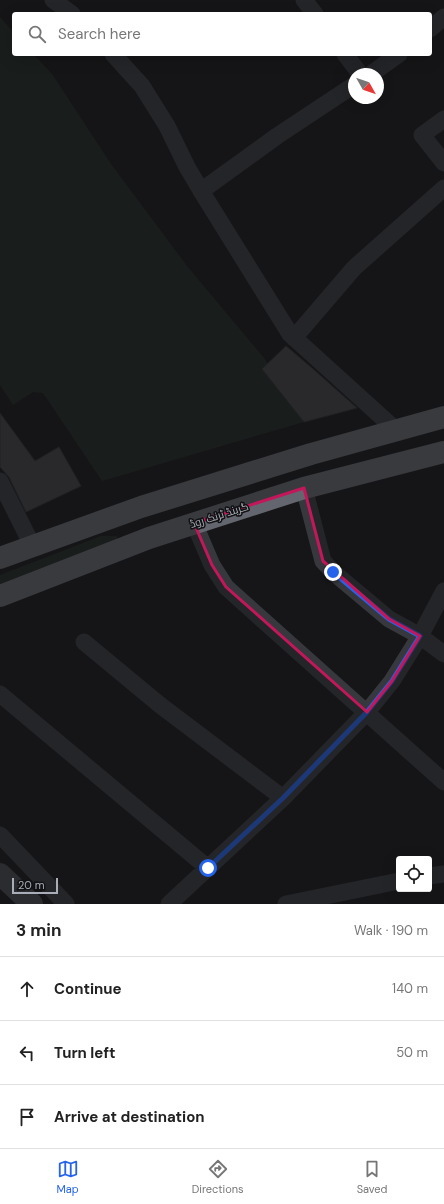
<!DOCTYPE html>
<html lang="en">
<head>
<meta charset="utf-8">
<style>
  :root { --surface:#fff; --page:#f2f2f2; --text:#222; --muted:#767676; --line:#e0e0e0; --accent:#2563eb }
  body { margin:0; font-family:"DM Sans",Cairo,sans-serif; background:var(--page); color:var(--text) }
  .controls { position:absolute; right:12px; bottom:12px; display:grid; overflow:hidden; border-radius:4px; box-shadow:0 4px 16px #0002 }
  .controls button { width:36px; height:36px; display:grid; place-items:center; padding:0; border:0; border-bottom:1px solid var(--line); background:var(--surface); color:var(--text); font:20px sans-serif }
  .compass { position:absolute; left:348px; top:68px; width:36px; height:36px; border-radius:50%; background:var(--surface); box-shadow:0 4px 16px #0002; rotate:130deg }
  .scale { position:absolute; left:12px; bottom:10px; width:46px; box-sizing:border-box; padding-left:4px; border:2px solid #a8adb8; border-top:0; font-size:11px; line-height:14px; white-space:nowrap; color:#a8adb8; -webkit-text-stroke:3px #111113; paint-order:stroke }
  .stop { position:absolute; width:12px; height:12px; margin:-9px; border:3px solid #2563eb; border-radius:50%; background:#fff }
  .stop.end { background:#2563eb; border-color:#fff; box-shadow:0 1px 4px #0008 }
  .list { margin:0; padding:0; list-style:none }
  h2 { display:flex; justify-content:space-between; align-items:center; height:52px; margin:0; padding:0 16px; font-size:17px }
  h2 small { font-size:13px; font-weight:400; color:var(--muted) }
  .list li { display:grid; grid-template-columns:26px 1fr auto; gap:12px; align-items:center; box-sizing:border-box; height:64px; padding:0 16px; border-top:1px solid var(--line) }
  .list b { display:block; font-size:15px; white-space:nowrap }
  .list em { font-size:13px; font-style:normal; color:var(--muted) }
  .icon { flex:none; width:22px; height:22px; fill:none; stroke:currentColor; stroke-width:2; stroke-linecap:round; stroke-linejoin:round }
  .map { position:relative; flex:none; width:444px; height:904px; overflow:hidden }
  .search { position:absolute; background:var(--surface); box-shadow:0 4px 16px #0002; left:12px; right:12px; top:12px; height:44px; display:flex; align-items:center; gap:10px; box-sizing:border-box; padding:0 14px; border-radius:4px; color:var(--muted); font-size:15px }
  .sheet { height:244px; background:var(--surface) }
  nav { display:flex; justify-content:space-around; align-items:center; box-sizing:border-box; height:56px; border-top:1px solid var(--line); background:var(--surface); font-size:11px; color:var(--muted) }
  nav a { display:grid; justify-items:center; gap:2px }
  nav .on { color:var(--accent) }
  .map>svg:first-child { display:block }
  .green { fill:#1e261f }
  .building { fill:#404145; stroke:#303034 }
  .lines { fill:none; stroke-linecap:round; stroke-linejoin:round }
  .street { stroke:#37383d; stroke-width:17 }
  .secondary { stroke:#45474d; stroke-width:22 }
  .highway { stroke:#63666e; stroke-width:22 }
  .route { stroke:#2563eb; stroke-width:5 }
  .marked { fill:none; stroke:#c2185b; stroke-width:3; stroke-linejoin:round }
  .labels { text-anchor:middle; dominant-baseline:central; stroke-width:3; stroke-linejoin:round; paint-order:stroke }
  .street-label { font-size:11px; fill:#a8adb8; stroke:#111113 }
</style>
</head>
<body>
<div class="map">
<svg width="444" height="904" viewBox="0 0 444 904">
  <rect width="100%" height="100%" fill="#161618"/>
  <path class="green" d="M0,17L14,33V54H33L52,74L111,164L187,266L264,358L304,422L102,481L43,393L33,392L13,405L0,385Z
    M101,536H117L118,543L0,587V575Z"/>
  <path class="building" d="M286,346L313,369L357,408L304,422L262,369Z
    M0,413L35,461L59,447L81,486L26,512L9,477L0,467Z"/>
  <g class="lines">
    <path class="street" d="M53,0L72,14
      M304,0L315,14
      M430,29L444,17
      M113,54L142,86L167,126L187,167L203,194L290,334L396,430
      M345,54L360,74
      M371,74L399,54
      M444,119L422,135L444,163
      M201,191L277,136L354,85
      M294,338L354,268L444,188
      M0,481L33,547
      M304,488L323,561L333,572L389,619L420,636L444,654
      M194,523L212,565L226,587L444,782
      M84,642L160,705L283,798
      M0,694L208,868
      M0,835L66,904
      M429,876L444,874
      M169,904L283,798L367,712L392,681L420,636L444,591
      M286,904L399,881"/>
    <path class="secondary" d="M0,874L32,904"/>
    <path class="highway" d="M0,558L141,507L311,454L444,417
      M0,596L149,538L304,488L444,452"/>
  </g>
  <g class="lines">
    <path class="route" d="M208,868L283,798L367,712L392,681L420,636L389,619L333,572"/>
  </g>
  <path d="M0 0H444V904H0ZM304,488L323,561L389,619L420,636L392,681L367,712L226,587L212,565L194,523Z" fill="#161618" fill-opacity=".55" fill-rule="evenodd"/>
  <path class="marked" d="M304,488L323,561L389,619L420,636L392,681L367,712L226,587L212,565L194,523Z"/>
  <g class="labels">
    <g class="street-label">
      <text transform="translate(219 515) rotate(-18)">گرینڈ ٹرنک روڈ</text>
    </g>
  </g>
</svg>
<div class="controls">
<button><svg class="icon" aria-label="locate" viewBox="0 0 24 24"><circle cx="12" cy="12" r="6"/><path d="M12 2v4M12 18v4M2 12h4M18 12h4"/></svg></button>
</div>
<svg class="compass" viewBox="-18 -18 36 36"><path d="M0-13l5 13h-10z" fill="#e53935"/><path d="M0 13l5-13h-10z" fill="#767676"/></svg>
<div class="scale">20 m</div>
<div class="stop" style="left:208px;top:868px"></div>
<div class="stop end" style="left:333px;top:572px"></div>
<div class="search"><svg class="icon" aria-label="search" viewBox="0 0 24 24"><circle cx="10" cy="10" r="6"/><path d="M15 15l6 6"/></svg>Search here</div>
</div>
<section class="sheet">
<h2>3 min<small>Walk · 190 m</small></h2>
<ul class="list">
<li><svg class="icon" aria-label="ahead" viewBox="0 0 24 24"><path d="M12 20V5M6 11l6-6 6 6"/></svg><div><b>Continue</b></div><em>140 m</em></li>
<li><svg class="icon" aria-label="left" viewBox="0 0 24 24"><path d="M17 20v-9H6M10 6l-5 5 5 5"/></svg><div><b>Turn left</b></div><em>50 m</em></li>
<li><svg class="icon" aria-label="arrive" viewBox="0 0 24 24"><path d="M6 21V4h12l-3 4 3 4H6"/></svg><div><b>Arrive at destination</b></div></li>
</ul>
</section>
<nav>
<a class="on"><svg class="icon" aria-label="map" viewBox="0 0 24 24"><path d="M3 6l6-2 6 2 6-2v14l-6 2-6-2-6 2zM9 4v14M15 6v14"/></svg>Map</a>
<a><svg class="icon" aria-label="directions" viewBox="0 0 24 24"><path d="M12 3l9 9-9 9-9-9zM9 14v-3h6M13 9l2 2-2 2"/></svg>Directions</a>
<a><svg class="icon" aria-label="saved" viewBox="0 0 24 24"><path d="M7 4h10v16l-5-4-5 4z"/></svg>Saved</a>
</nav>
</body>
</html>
